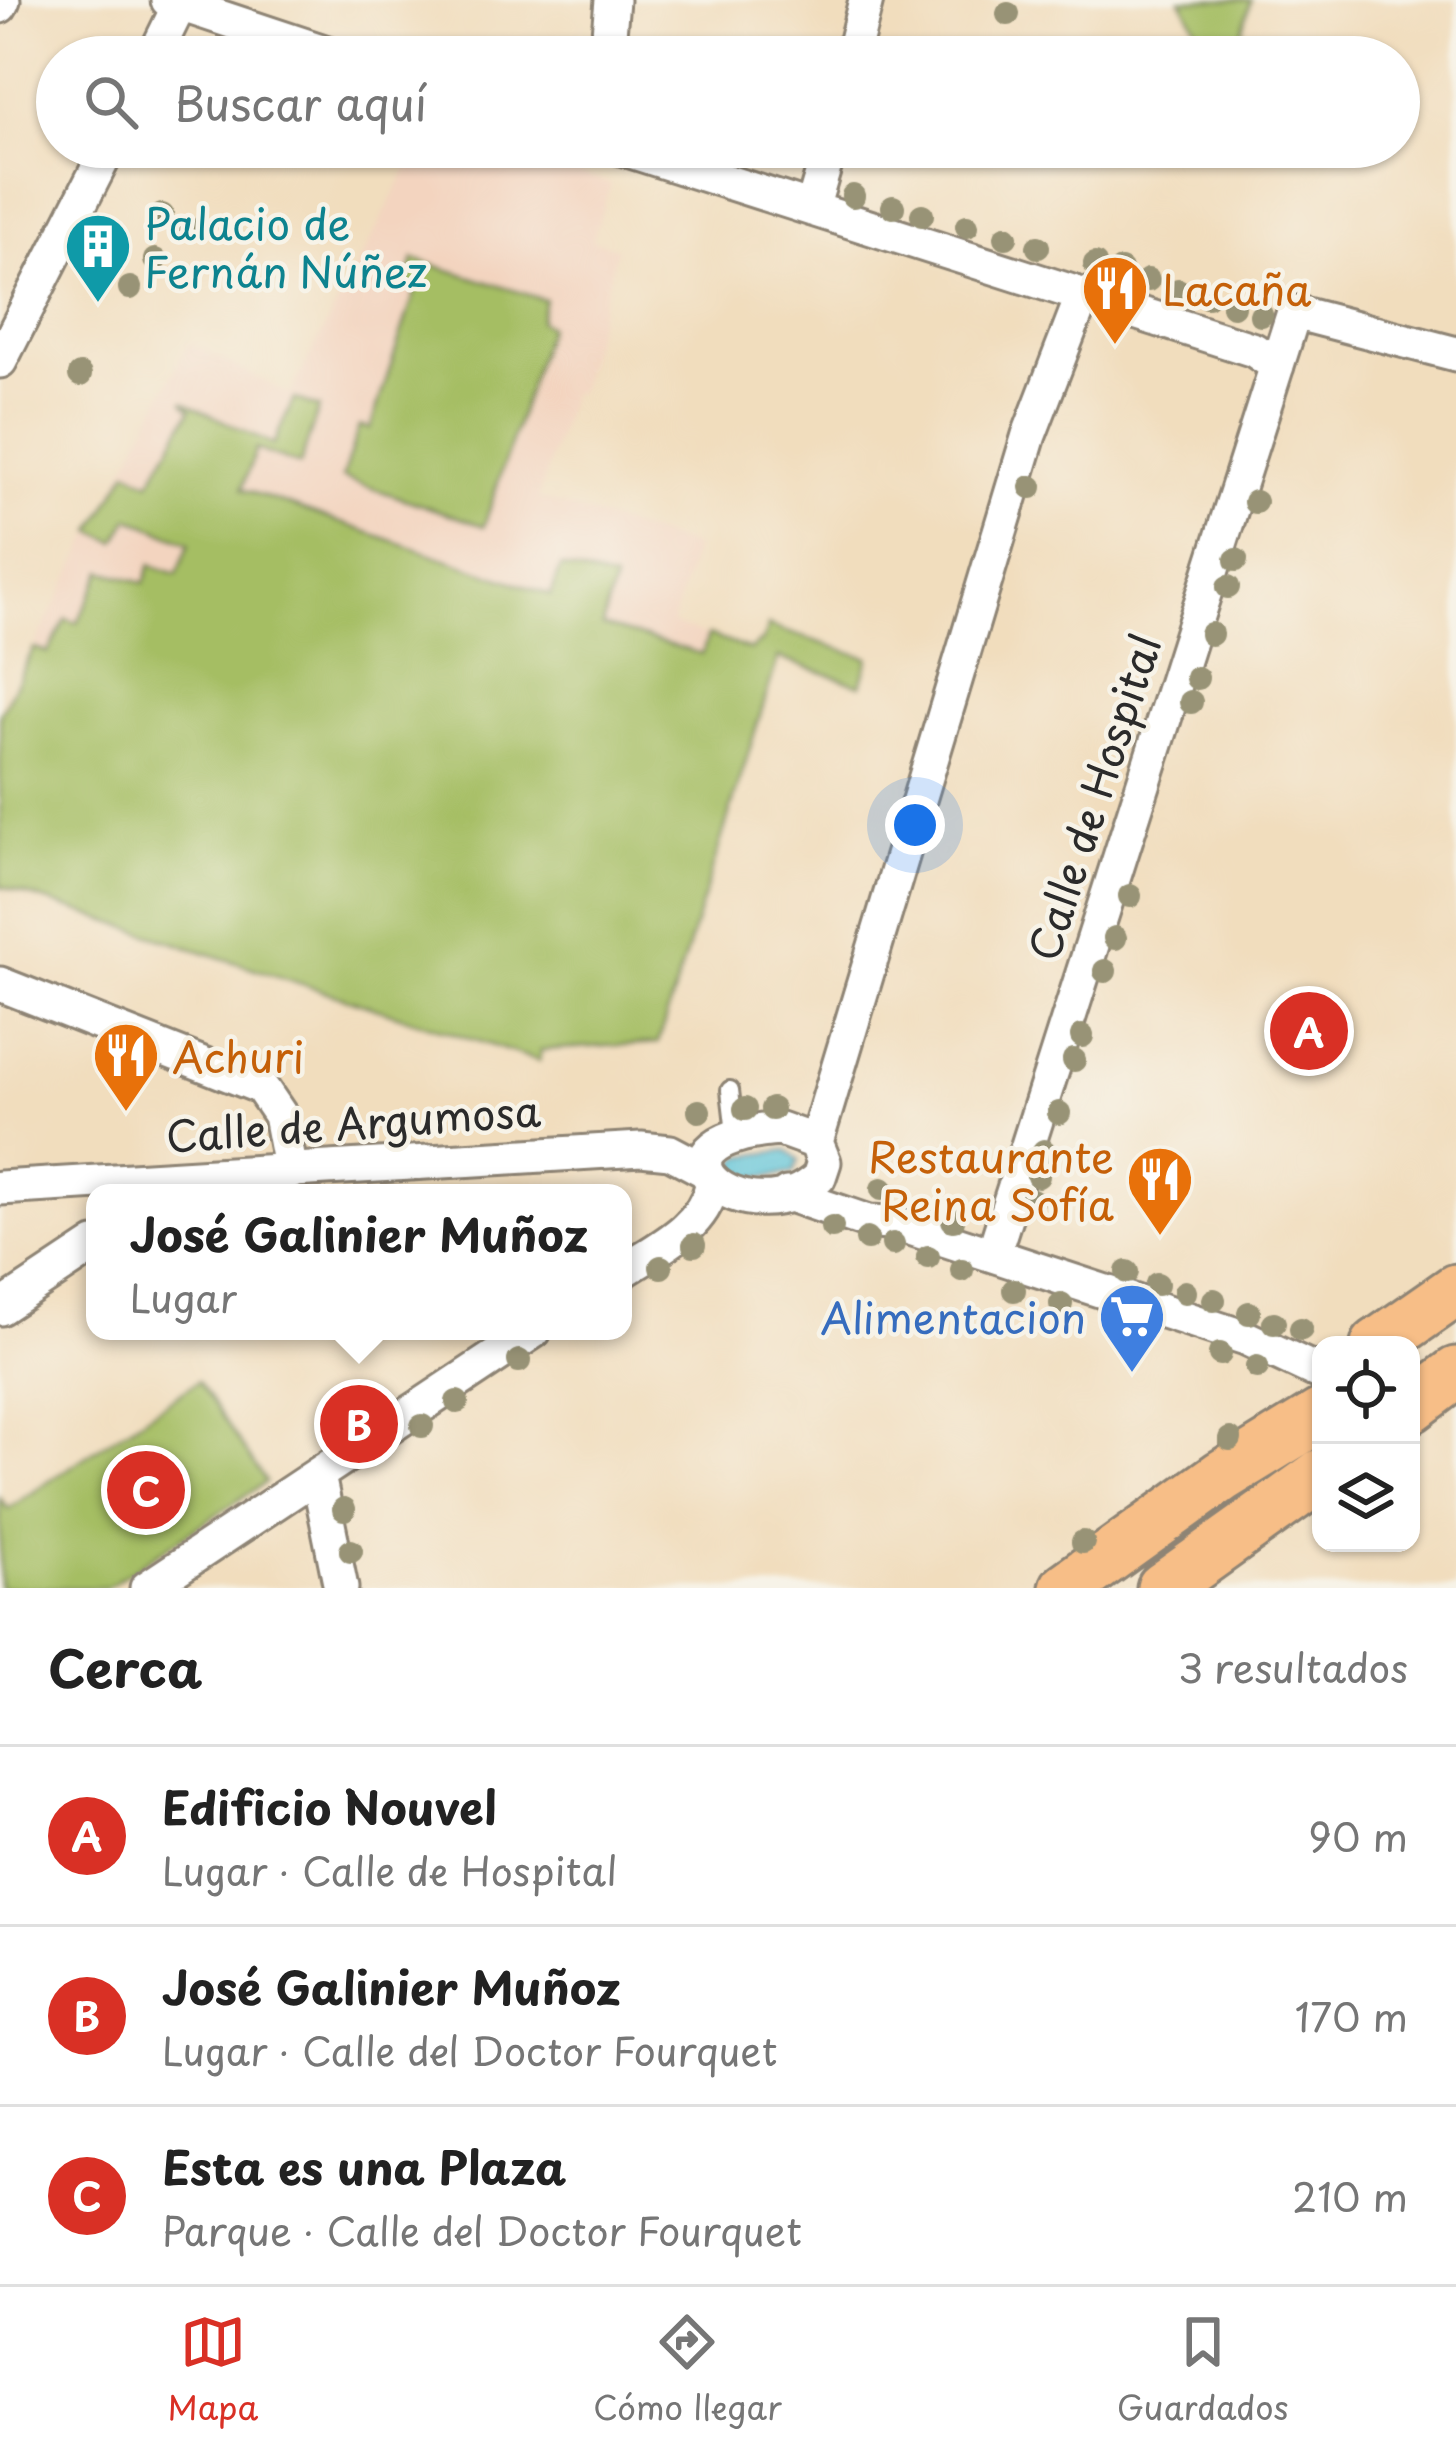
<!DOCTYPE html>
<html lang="es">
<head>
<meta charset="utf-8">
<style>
  :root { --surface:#fff; --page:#f6f6f6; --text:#222; --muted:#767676; --line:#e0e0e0; --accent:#d93025 }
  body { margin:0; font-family:"Playpen Sans",sans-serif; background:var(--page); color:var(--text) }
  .controls { position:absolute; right:36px; bottom:36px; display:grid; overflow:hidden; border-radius:24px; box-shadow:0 3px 9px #0004 }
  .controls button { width:108px; height:108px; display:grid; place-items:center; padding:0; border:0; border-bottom:3px solid var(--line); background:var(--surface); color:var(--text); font:60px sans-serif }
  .you { position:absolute; left:915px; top:825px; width:42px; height:42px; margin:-30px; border:9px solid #fff; border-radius:50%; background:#1a73e8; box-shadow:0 0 0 18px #1a73e833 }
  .badge { display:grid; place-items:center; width:78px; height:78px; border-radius:50%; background:var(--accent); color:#fff; font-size:39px; font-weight:700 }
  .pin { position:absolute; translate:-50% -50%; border:6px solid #fff; box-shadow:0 3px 12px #0006 }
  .popup { position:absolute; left:86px; top:1184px; width:546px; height:156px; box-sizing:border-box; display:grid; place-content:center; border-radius:24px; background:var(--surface); filter:drop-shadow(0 3px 9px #0005); font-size:39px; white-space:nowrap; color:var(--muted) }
  .popup b { font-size:45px; color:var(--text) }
  .popup::after { content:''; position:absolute; left:50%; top:100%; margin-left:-24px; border:24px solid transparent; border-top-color:var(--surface) }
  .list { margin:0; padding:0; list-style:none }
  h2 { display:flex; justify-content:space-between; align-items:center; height:156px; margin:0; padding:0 48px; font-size:51px }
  h2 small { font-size:39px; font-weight:400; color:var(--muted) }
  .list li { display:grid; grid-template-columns:78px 1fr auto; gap:36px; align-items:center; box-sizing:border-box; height:180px; padding:0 48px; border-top:3px solid var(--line) }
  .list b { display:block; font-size:45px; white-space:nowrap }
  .list p { margin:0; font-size:39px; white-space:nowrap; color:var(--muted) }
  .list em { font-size:39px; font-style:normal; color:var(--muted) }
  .icon { flex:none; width:66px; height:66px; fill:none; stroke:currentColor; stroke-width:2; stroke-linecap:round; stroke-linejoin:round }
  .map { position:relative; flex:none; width:1456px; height:1588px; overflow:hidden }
  .search { position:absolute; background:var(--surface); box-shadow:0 3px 9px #0004; left:36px; right:36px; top:36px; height:132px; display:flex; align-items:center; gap:30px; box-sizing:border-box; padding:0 42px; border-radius:66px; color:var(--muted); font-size:45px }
  .sheet { height:696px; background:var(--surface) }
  nav { display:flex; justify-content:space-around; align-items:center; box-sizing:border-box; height:168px; border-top:3px solid var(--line); background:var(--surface); font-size:33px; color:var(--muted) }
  nav a { display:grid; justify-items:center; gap:6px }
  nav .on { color:var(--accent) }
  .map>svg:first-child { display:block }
  .built { fill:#f3d4bf }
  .green { fill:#a5be64; stroke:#687448; stroke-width:3 }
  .water { fill:#5bc3d8; stroke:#437782; stroke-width:3 }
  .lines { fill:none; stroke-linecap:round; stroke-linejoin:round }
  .lane-casing { stroke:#8e8474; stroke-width:22 }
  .street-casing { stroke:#8e8474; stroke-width:39 }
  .primary-casing { stroke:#8e8474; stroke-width:57 }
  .lane { stroke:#fff; stroke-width:16 }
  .street { stroke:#fff; stroke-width:33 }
  .primary { stroke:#f7be87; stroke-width:51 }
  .tree { fill:#989376 }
  .labels { text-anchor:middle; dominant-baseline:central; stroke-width:9; stroke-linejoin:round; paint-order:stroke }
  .culture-label { font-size:42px; fill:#0d838f; stroke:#f7f3e8; text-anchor:start }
  .food-label { font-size:42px; fill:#c56008; stroke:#f7f3e8; text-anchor:start }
  .street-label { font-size:42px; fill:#2b2b2b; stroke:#f7f3e8 }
  .shop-label { font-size:42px; fill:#366cbe; stroke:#f7f3e8; text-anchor:end }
</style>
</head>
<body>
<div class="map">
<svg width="1456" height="1588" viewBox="0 0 1456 1588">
  <rect width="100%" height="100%" fill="#f7f3e8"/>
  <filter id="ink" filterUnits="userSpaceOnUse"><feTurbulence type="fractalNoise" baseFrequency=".00833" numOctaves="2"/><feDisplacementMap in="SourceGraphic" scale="24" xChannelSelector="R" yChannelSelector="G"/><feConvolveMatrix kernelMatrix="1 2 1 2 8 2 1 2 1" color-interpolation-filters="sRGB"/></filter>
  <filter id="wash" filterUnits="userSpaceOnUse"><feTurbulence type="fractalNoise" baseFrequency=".004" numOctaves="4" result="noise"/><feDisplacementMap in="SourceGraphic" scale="48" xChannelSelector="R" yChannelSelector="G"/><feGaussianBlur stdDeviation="2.7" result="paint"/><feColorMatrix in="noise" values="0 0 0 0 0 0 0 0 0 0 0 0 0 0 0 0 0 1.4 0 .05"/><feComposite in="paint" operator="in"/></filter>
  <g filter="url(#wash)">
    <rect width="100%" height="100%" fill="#f1ddbd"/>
    <path class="built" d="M419,147H500L611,184L592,240L617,248L578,393L571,392L538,498L695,547L672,624L750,650L763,640L768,626L869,658L861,685L778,658L658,1043L541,1050L539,1061L0,886V714L189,342L290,395Z"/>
    <path class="green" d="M1181,0H1251L1235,57H1202L1196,26Z
      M414,259L545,300L539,321L548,326L484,526L342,478L359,426L370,429L416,289L407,284Z
      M294,399L319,408L300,465L256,449L242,489L551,595L561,567L614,581L602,626L702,654L708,635L750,650L763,640L768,626L869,658L861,685L778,658L658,1043L541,1050L539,1061L0,886V714L34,648L48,653L66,619L77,623L103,571L144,583L151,565L177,574L190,543L129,518L116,542L93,531L128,470L150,482L191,410L183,401L273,445Z
      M198,1381L266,1482L105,1588H0V1498L8,1509Z"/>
    <path class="water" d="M787,1150L799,1160L793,1173L741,1180L732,1173L739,1157Z"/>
  </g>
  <g filter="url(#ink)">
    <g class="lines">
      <defs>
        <path id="lane" d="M730,1090L735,1133"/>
        <path id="street" d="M168,0L339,57
          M0,6L3,0
          M154,57L180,4
          M607,57L612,0
          M852,57L866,0
          M618,147L1254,350L1277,366
          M812,209L830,147
          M0,361L109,147
          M0,984L261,1087L280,1115L291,1172
          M780,1129L816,1142L824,1162L819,1177C747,1244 624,1140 780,1129Z
          M816,1142L1029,435L1083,295
          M0,1188L641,1149L670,1152L706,1171
          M787,1194L869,1222L895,1223L1246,1338L1321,1373
          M993,1255L1294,312L1456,354
          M623,1271C658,1248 702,1229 712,1186
          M0,1308L95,1245
          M318,1475L341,1588
          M147,1588L534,1331"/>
        <path id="primary" d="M1377,1345L1456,1290
          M1411,1407L1456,1373
          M1066,1588L1222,1476L1321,1415
          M1163,1588L1321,1475"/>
      </defs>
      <use href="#lane" class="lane-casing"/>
      <use href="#street" class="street-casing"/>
      <use href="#primary" class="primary-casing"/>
      <use href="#lane" class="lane"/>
      <use href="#street" class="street"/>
      <use href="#primary" class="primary"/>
    </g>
    <g class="tree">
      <circle cx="1008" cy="14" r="12"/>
      <circle cx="853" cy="196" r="12"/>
      <circle cx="893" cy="207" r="12"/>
      <circle cx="162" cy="215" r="12"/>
      <circle cx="922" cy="215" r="12"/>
      <circle cx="967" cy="226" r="12"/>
      <circle cx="189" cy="229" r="12"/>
      <circle cx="1006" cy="237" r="12"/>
      <circle cx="1038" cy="247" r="12"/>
      <circle cx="155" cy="260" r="12"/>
      <circle cx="1095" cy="264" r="12"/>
      <circle cx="1121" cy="270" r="12"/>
      <circle cx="1148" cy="280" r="12"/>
      <circle cx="130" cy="288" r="12"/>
      <circle cx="1178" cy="290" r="12"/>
      <circle cx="1207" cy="297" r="12"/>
      <circle cx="1233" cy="306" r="12"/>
      <circle cx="1261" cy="315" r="12"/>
      <circle cx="80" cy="375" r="12"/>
      <circle cx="1031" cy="487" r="12"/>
      <circle cx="1255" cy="502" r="12"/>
      <circle cx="1236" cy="560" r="12"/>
      <circle cx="1228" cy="587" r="12"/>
      <circle cx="1211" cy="634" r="12"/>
      <circle cx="1197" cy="678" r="12"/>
      <circle cx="1191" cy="702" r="12"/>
      <circle cx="1130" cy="896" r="12"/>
      <circle cx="1115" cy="938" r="12"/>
      <circle cx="1105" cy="971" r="12"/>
      <circle cx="1082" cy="1036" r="12"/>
      <circle cx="1074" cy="1060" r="12"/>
      <circle cx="745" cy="1109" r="12"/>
      <circle cx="772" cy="1109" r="12"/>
      <circle cx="699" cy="1111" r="12"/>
      <circle cx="1059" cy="1113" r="12"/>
      <circle cx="1044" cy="1151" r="12"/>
      <circle cx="1038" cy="1176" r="12"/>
      <circle cx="882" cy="1189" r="12"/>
      <circle cx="1032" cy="1200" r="12"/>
      <circle cx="925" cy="1209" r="12"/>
      <circle cx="953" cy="1220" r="12"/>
      <circle cx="832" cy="1227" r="12"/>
      <circle cx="867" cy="1239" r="12"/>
      <circle cx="893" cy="1244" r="12"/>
      <circle cx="694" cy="1245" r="12"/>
      <circle cx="928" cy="1257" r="12"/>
      <circle cx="661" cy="1267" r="12"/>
      <circle cx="962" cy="1270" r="12"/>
      <circle cx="1127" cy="1272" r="12"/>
      <circle cx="1157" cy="1284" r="12"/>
      <circle cx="1014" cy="1290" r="12"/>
      <circle cx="1185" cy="1292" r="12"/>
      <circle cx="1214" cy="1300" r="12"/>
      <circle cx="1061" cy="1304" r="12"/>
      <circle cx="1249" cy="1313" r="12"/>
      <circle cx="1274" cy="1323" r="12"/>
      <circle cx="1131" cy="1329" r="12"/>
      <circle cx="1301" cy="1329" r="12"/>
      <circle cx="1220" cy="1354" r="12"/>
      <circle cx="519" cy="1361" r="12"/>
      <circle cx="1257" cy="1367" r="12"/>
      <circle cx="457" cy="1402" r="12"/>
      <circle cx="422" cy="1426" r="12"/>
      <circle cx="1230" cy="1439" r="12"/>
      <circle cx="344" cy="1509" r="12"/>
      <circle cx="1083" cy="1542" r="12"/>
      <circle cx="351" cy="1551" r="12"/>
    </g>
  </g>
  <defs>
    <symbol id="building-pin" viewBox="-11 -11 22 30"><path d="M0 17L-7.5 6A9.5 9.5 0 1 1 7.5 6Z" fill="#0f9aa8" stroke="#f7f3e8"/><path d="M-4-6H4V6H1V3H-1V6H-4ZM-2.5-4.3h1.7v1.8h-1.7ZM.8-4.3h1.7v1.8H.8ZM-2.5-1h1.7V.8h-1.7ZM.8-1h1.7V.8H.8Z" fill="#fff"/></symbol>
    <symbol id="restaurant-pin" viewBox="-11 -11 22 30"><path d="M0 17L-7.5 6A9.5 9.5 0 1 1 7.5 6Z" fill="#e8710a" stroke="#f7f3e8"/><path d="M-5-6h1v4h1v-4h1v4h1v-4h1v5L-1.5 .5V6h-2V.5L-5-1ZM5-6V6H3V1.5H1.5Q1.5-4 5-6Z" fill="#fff"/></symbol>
    <symbol id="supermarket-pin" viewBox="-11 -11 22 30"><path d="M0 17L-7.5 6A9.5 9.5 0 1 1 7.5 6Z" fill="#3f7fe0" stroke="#f7f3e8"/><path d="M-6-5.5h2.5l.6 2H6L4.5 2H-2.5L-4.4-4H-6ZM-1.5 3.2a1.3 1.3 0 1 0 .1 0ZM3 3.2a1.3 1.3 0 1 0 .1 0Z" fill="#fff"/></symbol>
  </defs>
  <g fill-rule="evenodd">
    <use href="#building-pin" x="60" y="208" width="76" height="104"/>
    <use href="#restaurant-pin" x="1077" y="250" width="76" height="104"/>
    <use href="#restaurant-pin" x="88" y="1017" width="76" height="104"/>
    <use href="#restaurant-pin" x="1122" y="1141" width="76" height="104"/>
    <use href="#supermarket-pin" x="1094" y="1278" width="76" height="104"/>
  </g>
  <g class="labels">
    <g class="culture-label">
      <text x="144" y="222">Palacio de<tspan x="144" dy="48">Fernán Núñez</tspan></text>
    </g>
    <g class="food-label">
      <text x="1162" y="288">Lacaña</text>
      <text x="172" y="1055">Achuri</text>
      <text x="1114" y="1155" text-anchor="end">Restaurante<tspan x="1114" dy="48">Reina Sofía</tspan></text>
    </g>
    <g class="street-label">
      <text transform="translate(1093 797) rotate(-72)">Calle de Hospital</text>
      <text transform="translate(353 1122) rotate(-4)">Calle de Argumosa</text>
    </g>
    <g class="shop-label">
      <text x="1086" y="1316">Alimentacion</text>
    </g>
  </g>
</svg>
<div class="controls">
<button><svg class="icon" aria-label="locate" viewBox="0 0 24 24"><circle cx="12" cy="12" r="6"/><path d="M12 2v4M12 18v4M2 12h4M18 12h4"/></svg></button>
<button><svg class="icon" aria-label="layers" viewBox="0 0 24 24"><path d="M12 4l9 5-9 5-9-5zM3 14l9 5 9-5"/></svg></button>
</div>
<div class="you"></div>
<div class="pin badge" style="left:1309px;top:1031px">A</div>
<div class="pin badge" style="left:359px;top:1424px">B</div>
<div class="popup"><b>José Galinier Muñoz</b>Lugar</div>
<div class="pin badge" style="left:146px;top:1490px">C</div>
<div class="search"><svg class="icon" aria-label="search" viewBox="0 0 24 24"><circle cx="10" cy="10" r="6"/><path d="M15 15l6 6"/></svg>Buscar aquí</div>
</div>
<section class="sheet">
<h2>Cerca<small>3 resultados</small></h2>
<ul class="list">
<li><span class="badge">A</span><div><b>Edificio Nouvel</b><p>Lugar · Calle de Hospital</p></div><em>90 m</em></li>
<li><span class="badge">B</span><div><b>José Galinier Muñoz</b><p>Lugar · Calle del Doctor Fourquet</p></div><em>170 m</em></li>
<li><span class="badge">C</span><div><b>Esta es una Plaza</b><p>Parque · Calle del Doctor Fourquet</p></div><em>210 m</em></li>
</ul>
</section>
<nav>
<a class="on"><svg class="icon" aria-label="map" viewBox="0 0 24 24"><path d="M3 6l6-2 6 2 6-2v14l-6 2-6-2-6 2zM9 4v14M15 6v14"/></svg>Mapa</a>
<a><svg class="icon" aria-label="directions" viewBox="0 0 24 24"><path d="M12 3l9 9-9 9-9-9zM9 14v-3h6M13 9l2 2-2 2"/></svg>Cómo llegar</a>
<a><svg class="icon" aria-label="saved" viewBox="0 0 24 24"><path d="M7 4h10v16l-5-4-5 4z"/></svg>Guardados</a>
</nav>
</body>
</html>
